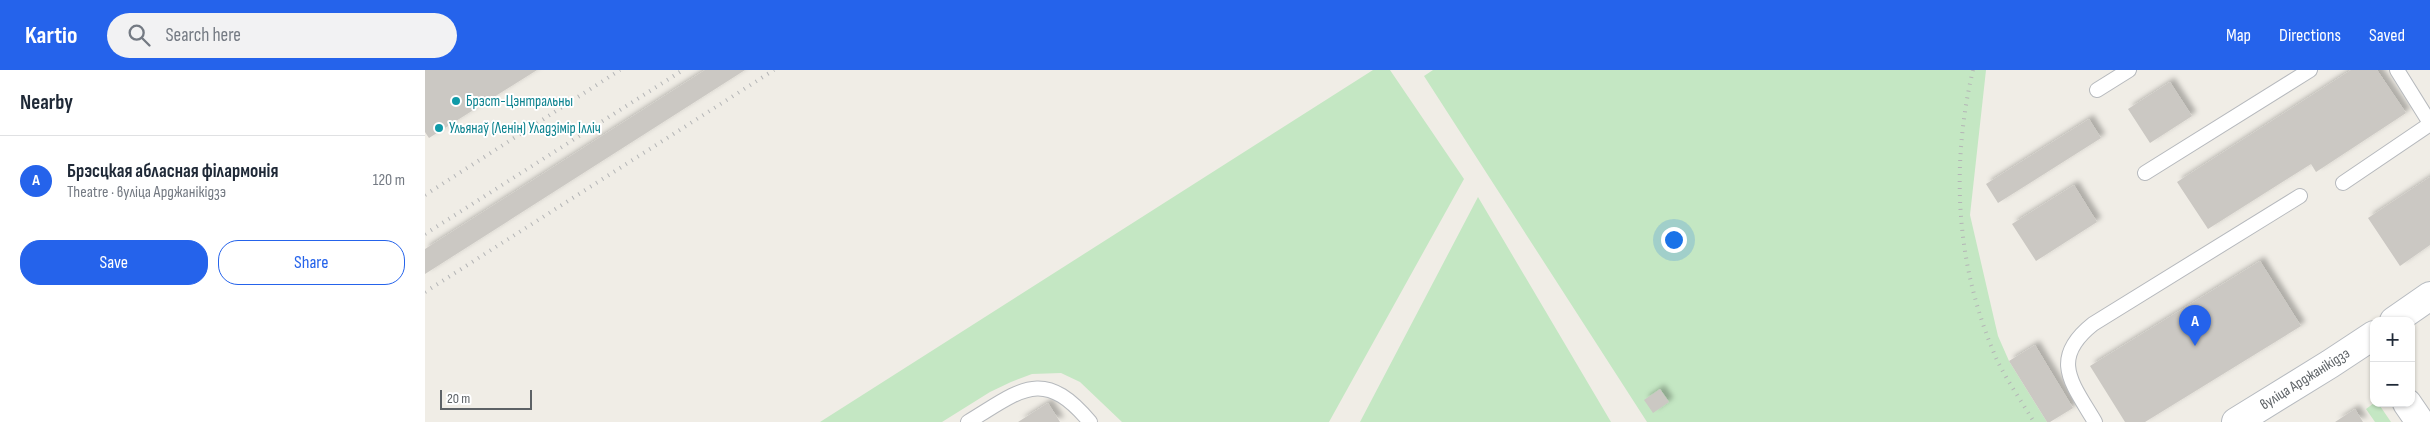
<!DOCTYPE html>
<html lang="en">
<head>
<meta charset="utf-8">
<style>
  :root { --surface:#fff; --page:#f2f2f3; --text:#1f2937; --muted:#747a83; --line:#e0e1e3; --accent:#2563eb }
  body { margin:0; font-family:"Sofia Sans Condensed",sans-serif; background:var(--page); color:var(--text) }
  .controls { position:absolute; right:15px; bottom:15px; display:grid; overflow:hidden; border-radius:10px; box-shadow:0 1px 4px #0004 }
  .controls button { width:45px; height:45px; display:grid; place-items:center; padding:0; border:0; border-bottom:1px solid var(--line); background:var(--surface); color:var(--text); font:25px sans-serif }
  .scale { position:absolute; left:15px; bottom:12px; width:92px; box-sizing:border-box; padding-left:5px; border:2px solid #5d6266; border-top:0; font-size:14px; line-height:18px; white-space:nowrap; color:#5d6266; -webkit-text-stroke:4px #fff; paint-order:stroke }
  .you { position:absolute; left:1248px; top:169px; width:18px; height:18px; margin:-12px; border:4px solid #fff; border-radius:50%; background:#1a73e8; box-shadow:0 0 0 8px #1a73e833 }
  .badge { display:grid; place-items:center; width:32px; height:32px; border-radius:50%; background:var(--accent); color:#fff; font-size:16px; font-weight:700 }
  .pin { position:absolute; translate:-50% -41px; filter:drop-shadow(0 1px 2px #0008) }
  .pin::after { content:''; position:absolute; top:26px; width:18px; height:15px; background:inherit; clip-path:polygon(0 0,100% 0,50% 100%) }
  .list { margin:0; padding:0; list-style:none }
  h2 { display:flex; justify-content:space-between; align-items:center; height:65px; margin:0; padding:0 20px; font-size:21px }
  h2 small { font-size:16px; font-weight:400; color:var(--muted) }
  .list li { display:grid; grid-template-columns:32px 1fr auto; gap:15px; align-items:center; box-sizing:border-box; height:90px; padding:0 20px; border-top:1px solid var(--line) }
  .list b { display:block; font-size:19px; white-space:nowrap }
  .list p { margin:0; font-size:16px; white-space:nowrap; color:var(--muted) }
  .list em { font-size:16px; font-style:normal; color:var(--muted) }
  .actions { display:flex; gap:10px; padding:15px 20px }
  .actions a { flex:1; padding:11px 0; border:1px solid var(--accent); border-radius:20px; text-align:center; font-size:18px; color:var(--accent) }
  .actions .main { background:var(--accent); color:#fff }
  .icon { flex:none; width:28px; height:28px; fill:none; stroke:currentColor; stroke-width:2; stroke-linecap:round; stroke-linejoin:round }
  .map { position:relative; flex:none; width:2005px; height:352px; overflow:hidden }
  header { display:flex; align-items:center; gap:30px; box-sizing:border-box; height:70px; padding:0 25px; background:var(--accent); color:#fff }
  header strong { font-size:24px }
  nav { display:flex; gap:28px; margin-inline-start:auto; font-size:18px }
  .search { width:350px; height:45px; background:var(--page); display:flex; align-items:center; gap:12px; box-sizing:border-box; padding:0 18px; border-radius:28px; color:var(--muted); font-size:19px }
  main { display:flex }
  aside { flex:1; background:var(--surface) }
  .map>svg:first-child { display:block }
  .green { fill:#c4e7c3 }
  .building { fill:#cbc8c3; filter:url(#shadow) }
  .lines { fill:none; stroke-linecap:round; stroke-linejoin:round }
  .lane-casing { stroke:#b6b9bd; stroke-width:16 }
  .street-casing { stroke:#b6b9bd; stroke-width:30 }
  .secondary-casing { stroke:#b7bbc0; stroke-width:30 }
  .lane { stroke:#fff; stroke-width:14 }
  .street { stroke:#fff; stroke-width:28 }
  .secondary { stroke:#fff; stroke-width:28 }
  .rail { stroke:#b4b5b6; stroke-width:4; stroke-dasharray:1 6; stroke-linecap:butt }
  .culture-dot { fill:#0f9aa8; stroke:#fff; stroke-width:2 }
  .labels { text-anchor:middle; dominant-baseline:central; stroke-width:4; stroke-linejoin:round; paint-order:stroke }
  .culture-label { font-size:15px; fill:#0d838f; stroke:#fff; text-anchor:start }
  .street-label { font-size:15px; fill:#5d6266; stroke:#fff }
</style>
</head>
<body>
<header>
<strong>Kartio</strong>
<div class="search"><svg class="icon" aria-label="search" viewBox="0 0 24 24"><circle cx="10" cy="10" r="6"/><path d="M15 15l6 6"/></svg>Search here</div>
<nav><a>Map</a><a>Directions</a><a>Saved</a></nav>
</header>
<main>
<aside>
<h2>Nearby<small></small></h2>
<ul class="list">
<li><span class="badge">A</span><div><b>Брэсцкая абласная філармонія</b><p>Theatre · вуліца Арджанікідзэ</p></div><em>120 m</em></li>
</ul>
<div class="actions"><a class="main">Save</a><a>Share</a></div>
</aside>
<div class="map">
<svg width="2005" height="352" viewBox="0 0 2005 352">
  <defs>
    <filter id="shadow"><feDropShadow dx="4.5" dy="-4.5" stdDeviation="2.5" flood-color="#0004"/></filter>
  </defs>
  <rect width="100%" height="100%" fill="#f0ede6"/>
  <path class="green" d="M948,0H965L1039,109L904,352H697L655,312L636,303L607,304L586,312L565,322L517,352H395Z
    M1008,0H1561L1545,145L1573,266L1584,291L1622,352H1222L999,6Z
    M1053,127L1186,352H935Z
    M1949,333H1953L1966,352H1950L1941,339Z"/>
  <path class="building" d="M0,0H112L4,68L0,62Z
    M280,0H320L0,204V179Z
    M1926,0H1952L1981,43L1891,102L1886,94L1783,159L1752,112Z
    M1745,12L1767,46L1725,73L1703,39Z
    M1664,49L1676,68L1573,133L1561,114Z
    M2005,107V175L1975,196L1943,148Z
    M1649,115L1672,152L1611,191L1587,154Z
    M1835,191L1876,256L1720,352H1700L1665,296Z
    M1610,275L1648,338L1625,352H1622L1584,291Z
    M1235,319L1244,332L1228,343L1219,330Z
    M623,333L635,352H593Z
    M1930,339L1938,352H1910Z"/>
  <g class="lines">
    <defs>
      <path id="lane" d="M1972,0L2005,53
        M1672,20L1704,0
        M1720,103L1885,0
        M1918,113L2005,54
        M543,352C596,320 618,296 665,352
        M1670,352C1647,313 1624,289 1668,254L1875,126"/>
      <path id="street" d="M1982,333L1995,352"/>
      <path id="secondary" d="M1969,251L2005,226
        M1811,352L1905,294L1949,265"/>
    </defs>
    <use href="#lane" class="lane-casing"/>
    <use href="#street" class="street-casing"/>
    <use href="#secondary" class="secondary-casing"/>
    <use href="#lane" class="lane"/>
    <use href="#street" class="street"/>
    <use href="#secondary" class="secondary"/>
    <path class="rail" d="M1548,0C1525,98 1531,197 1572,290C1582,311 1597,332 1609,352
      M0,125L195,0
      M0,164L258,0
      M0,222L349,0"/>
  </g>
  <g class="culture-dot">
    <circle cx="31" cy="31" r="5"/>
    <circle cx="14" cy="58" r="5"/>
  </g>
  <g class="labels">
    <g class="culture-label">
      <text x="41" y="31">Брэст-Цэнтральны</text>
      <text x="24" y="58">Ульянаў (Ленін) Уладзімір Ілліч</text>
    </g>
    <g class="street-label">
      <text transform="translate(1880 309) rotate(-32)">вуліца Арджанікідзэ</text>
    </g>
  </g>
</svg>
<div class="controls">
<button>+</button>
<button>−</button>
</div>
<div class="scale">20 m</div>
<div class="you"></div>
<div class="pin badge" style="left:1770px;top:276px">A</div>
</div>
</main>
</body>
</html>
